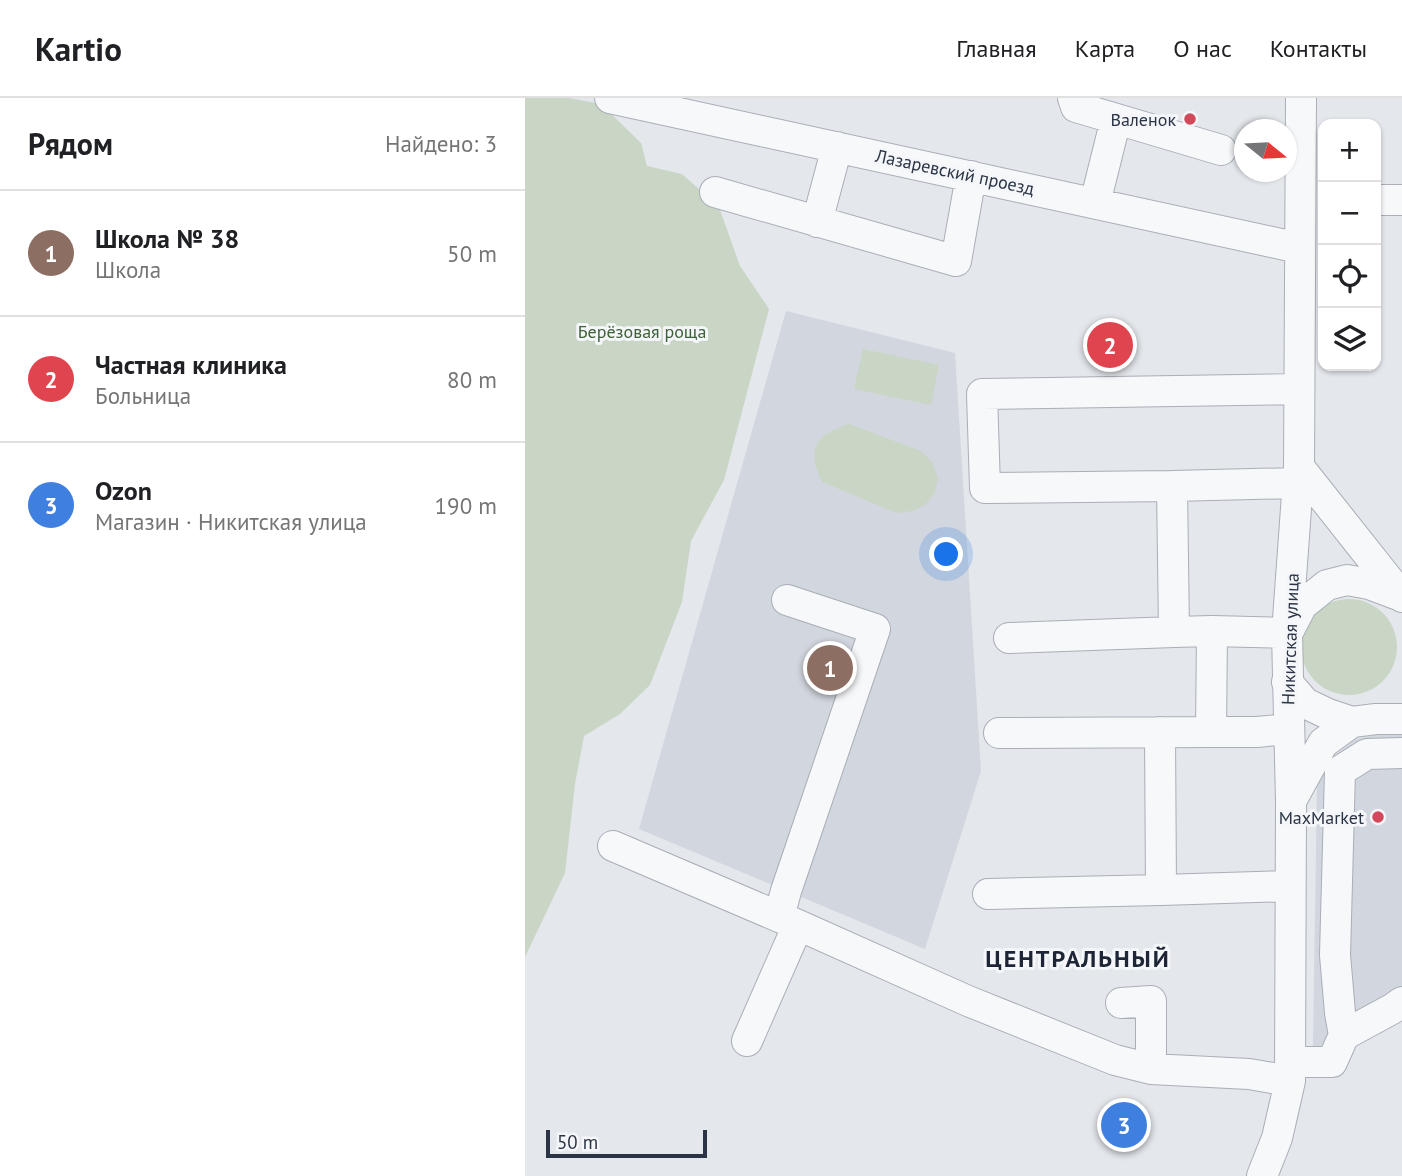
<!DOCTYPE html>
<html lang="ru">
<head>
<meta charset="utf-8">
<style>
  :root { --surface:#fff; --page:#f2f2f2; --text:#202124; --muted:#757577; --line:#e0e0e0; --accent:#0b8043 }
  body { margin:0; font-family:"PT Sans",sans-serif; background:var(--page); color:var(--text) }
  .controls { position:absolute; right:21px; top:21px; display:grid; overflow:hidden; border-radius:14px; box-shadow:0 2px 5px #0004 }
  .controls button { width:63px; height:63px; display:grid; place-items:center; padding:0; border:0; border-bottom:2px solid var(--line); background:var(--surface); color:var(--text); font:35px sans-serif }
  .compass { position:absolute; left:709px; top:21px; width:63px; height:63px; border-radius:50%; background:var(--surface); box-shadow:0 2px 5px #0004; rotate:108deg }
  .scale { position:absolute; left:21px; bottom:18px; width:161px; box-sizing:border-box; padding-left:7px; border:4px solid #2b3445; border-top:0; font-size:19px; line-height:24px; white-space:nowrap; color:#2b3445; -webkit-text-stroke:5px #f4f6f9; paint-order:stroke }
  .you { position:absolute; left:422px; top:457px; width:24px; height:24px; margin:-18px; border:5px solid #fff; border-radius:50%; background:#1a73e8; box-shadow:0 0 0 10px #1a73e833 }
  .badge { display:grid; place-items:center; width:46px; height:46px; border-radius:50%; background:var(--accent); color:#fff; font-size:23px; font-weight:700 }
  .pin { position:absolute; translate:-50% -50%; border:4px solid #fff; box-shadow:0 2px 7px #0006 }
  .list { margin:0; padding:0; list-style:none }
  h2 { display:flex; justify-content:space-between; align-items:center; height:91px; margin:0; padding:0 28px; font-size:30px }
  h2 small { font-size:23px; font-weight:400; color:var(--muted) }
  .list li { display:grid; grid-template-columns:46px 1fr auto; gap:21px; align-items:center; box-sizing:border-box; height:126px; padding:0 28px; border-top:2px solid var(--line) }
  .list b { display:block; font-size:26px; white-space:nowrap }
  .list p { margin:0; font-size:23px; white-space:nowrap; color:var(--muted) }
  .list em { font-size:23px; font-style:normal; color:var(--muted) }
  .icon { flex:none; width:38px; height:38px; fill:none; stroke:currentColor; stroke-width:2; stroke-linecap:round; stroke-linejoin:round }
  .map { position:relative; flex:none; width:877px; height:1078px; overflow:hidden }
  header { display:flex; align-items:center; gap:42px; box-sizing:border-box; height:98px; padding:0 35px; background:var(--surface); border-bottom:2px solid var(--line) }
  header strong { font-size:33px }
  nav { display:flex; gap:38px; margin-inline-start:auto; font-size:24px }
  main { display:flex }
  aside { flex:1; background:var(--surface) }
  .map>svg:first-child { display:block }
  .built { fill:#d2d6de }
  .green { fill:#c9d6c5 }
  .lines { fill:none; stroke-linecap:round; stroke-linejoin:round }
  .minor-casing { stroke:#a9aeb7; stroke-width:32 }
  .minor { stroke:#f7f8fa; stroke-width:30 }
  .poi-dot { fill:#d1495b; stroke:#f4f6f9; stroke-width:2.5 }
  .labels { text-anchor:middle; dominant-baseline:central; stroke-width:6; stroke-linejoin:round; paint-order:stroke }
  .poi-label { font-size:18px; fill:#2b3445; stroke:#f4f6f9; text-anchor:end }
  .street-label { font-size:18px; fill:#2b3445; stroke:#f4f6f9 }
  .park-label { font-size:18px; fill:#3f6138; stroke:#f4f6f9 }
  .district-label { font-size:24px; font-weight:bold; letter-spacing:2px; fill:#1d2536; stroke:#f4f6f9 }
</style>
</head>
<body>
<header>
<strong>Kartio</strong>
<nav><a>Главная</a><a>Карта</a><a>О нас</a><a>Контакты</a></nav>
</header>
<main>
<aside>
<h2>Рядом<small>Найдено: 3</small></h2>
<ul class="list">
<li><span class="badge" style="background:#8d6e63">1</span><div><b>Школа № 38</b><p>Школа</p></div><em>50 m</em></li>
<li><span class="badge" style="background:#e0444e">2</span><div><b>Частная клиника</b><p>Больница</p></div><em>80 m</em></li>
<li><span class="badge" style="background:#3f7fe0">3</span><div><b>Ozon</b><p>Магазин · Никитская улица</p></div><em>190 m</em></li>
</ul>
</aside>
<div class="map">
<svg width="877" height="1078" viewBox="0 0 877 1078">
  <rect width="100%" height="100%" fill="#e4e7ec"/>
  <path class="built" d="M261,213L430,255L456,673L400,851L114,731Z
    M867,633H877V910L816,955L788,949L792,687L805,661L831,641Z"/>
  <path class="green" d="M0,0H44L76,6L116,45L122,68L157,76L194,109L215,168L244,211L199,382L166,443L157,504L125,587L95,616L59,638L50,686L40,775L0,859Z
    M338,251L414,267L406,307L329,291Z
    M324,326L396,353L407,364L413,380L410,394L401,406L388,413L372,415L297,384C281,351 291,336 324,326Z
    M776 549a48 48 0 1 1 96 0a48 48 0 1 1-96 0Z"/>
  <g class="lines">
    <defs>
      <path id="minor" d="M85,0L774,150
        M548,0L551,9L696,52
        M190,94L431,163L446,78
        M851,102H877
        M570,105L591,21
        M292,124L312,49
        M774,369L877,499
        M647,388L773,385
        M764,532L777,507L802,487L822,482L844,486L876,498
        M762,535L687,533L649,534L647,388L460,390L457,296L774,291
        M484,540L649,534
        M762,584L780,605L803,616L827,624L851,621H877
        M686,634H732L763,631
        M474,635L686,634L687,533
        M766,703L798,645L827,624
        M88,748L273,827L443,903L590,962L626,971L724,976L765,983
        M636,792L765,788
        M463,796L636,792L635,634
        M254,819L261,793L350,531L262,502
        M596,905L626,903V971
        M819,937L867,911L877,904
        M222,943L273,827
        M765,964H807L819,937L815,915L810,857L815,673L842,656L877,655
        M737,1078L752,1040L765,983L766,703L762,535L774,369L776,0"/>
    </defs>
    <use href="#minor" class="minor-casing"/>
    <use href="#minor" class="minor"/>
  </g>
  <g class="poi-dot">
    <circle cx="665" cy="21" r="7"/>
    <circle cx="853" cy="719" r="7"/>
  </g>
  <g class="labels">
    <g class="poi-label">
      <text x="651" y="21">Валенок</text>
      <text x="839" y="719">MaxMarket</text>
    </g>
    <g class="street-label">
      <text transform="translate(430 74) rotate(12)">Лазаревский проезд</text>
      <text transform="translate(765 541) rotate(-88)">Никитская улица</text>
    </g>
    <g class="park-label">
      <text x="117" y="233">Берёзовая роща</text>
    </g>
    <g class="district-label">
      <text x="553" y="860">ЦЕНТРАЛЬНЫЙ</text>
    </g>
  </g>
</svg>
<div class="controls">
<button>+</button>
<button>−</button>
<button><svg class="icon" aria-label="locate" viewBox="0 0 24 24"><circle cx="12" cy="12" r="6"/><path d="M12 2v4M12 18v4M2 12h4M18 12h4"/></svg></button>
<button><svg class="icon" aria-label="layers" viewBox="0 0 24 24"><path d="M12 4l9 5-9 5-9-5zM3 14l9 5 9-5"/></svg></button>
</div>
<svg class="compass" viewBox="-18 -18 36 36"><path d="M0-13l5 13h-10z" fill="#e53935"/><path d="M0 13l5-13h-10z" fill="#757577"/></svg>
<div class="scale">50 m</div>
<div class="you"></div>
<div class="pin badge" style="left:305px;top:570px;background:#8d6e63">1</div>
<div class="pin badge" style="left:585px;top:247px;background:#e0444e">2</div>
<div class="pin badge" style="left:599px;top:1027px;background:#3f7fe0">3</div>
</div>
</main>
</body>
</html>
